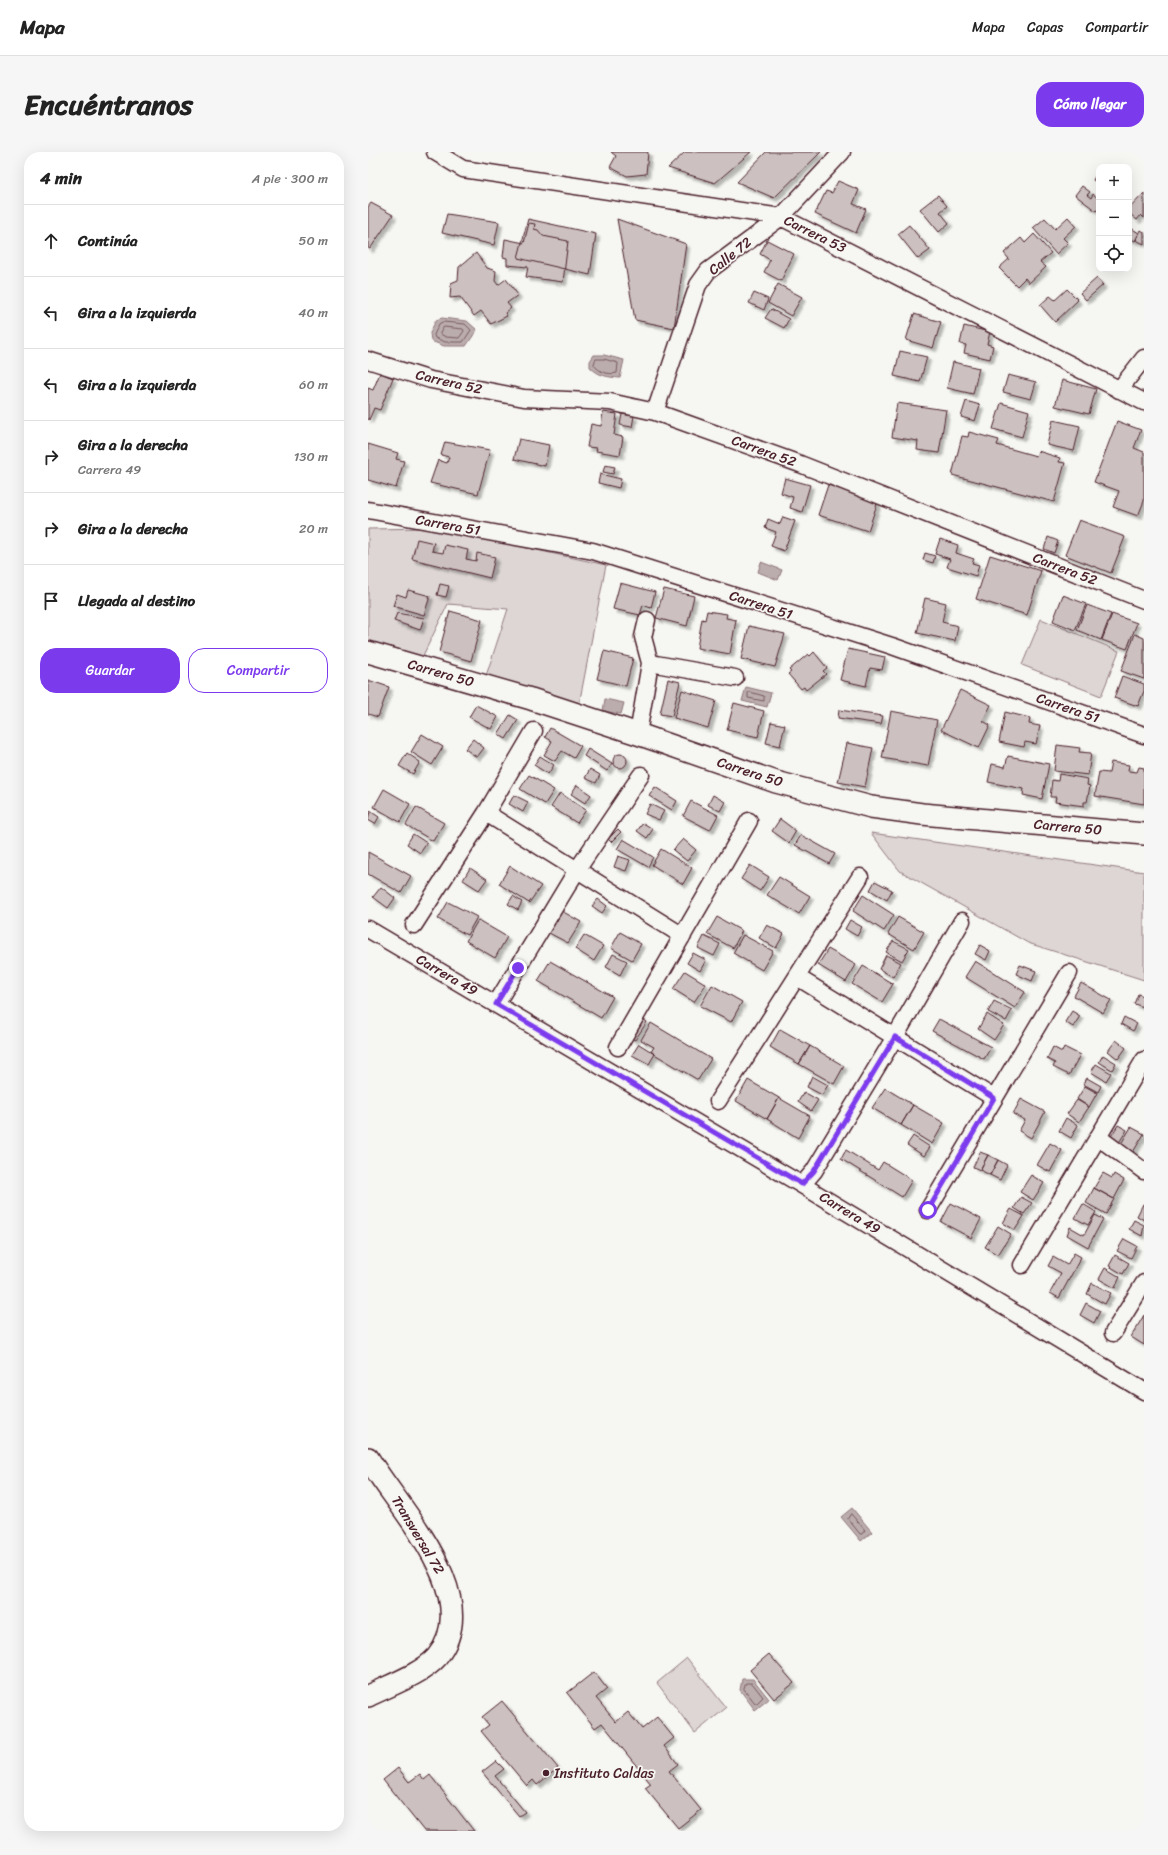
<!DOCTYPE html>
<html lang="es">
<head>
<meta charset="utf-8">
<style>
  :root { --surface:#fff; --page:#f6f6f6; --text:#222; --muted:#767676; --line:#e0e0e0; --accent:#7c3aed }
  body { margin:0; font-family:Sriracha,sans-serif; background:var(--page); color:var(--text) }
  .controls { position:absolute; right:12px; top:12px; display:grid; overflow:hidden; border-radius:8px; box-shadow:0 4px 16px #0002 }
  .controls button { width:36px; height:36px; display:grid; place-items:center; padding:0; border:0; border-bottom:1px solid var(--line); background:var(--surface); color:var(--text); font:20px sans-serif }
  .stop { position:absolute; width:12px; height:12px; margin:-9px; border:3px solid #7c3aed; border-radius:50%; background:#fff }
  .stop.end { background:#7c3aed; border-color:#fff; box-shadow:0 1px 4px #0008 }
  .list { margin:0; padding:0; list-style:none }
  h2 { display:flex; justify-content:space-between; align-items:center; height:52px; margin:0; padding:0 16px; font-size:17px }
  h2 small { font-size:13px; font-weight:400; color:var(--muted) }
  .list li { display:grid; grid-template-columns:26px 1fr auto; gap:12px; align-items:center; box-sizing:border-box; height:72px; padding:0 16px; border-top:1px solid var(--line) }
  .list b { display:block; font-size:15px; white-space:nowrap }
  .list p { margin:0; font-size:13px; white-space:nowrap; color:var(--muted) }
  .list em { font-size:13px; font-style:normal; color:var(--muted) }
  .actions { display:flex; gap:8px; padding:12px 16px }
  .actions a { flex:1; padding:9px 0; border:1px solid var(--accent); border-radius:16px; text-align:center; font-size:14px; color:var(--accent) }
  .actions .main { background:var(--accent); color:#fff }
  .icon { flex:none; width:22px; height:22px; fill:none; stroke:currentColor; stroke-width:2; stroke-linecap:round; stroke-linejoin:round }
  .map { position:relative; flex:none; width:776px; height:1679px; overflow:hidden; border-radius:16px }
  header { display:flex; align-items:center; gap:24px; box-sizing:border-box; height:56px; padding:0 20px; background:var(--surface); border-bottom:1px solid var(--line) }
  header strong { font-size:19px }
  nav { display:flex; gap:22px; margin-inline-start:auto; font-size:14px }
  .intro { display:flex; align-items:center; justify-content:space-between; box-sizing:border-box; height:96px; padding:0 24px }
  h1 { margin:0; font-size:28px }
  .button { padding:10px 18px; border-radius:16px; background:var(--accent); color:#fff; font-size:14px; font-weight:700 }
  main { display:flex; gap:24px; padding:0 24px }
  aside { flex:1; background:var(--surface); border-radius:16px; box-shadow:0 4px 16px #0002 }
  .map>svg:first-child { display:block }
  .green { fill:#ddd6d5; stroke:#947a80 }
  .water { fill:#bbadae; stroke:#8e747a }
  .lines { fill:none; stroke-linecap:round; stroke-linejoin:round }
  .shore { stroke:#77585f; stroke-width:1 }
  .building { fill:#ccc1c0; stroke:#4a1f2b; filter:url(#shadow) }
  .minor-casing { stroke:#4a1f2b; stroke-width:19 }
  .tertiary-casing { stroke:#4a1f2b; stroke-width:24 }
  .minor { stroke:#f6f6f2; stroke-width:16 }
  .tertiary { stroke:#f6f6f2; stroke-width:21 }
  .route { stroke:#7c3aed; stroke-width:5 }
  .poi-dot { fill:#4a1f2b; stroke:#f6f6f2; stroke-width:1.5 }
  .labels { text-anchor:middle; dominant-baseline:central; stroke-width:3.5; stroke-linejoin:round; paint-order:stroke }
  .street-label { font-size:14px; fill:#4a1f2b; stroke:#f6f6f2 }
  .poi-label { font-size:14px; fill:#4a1f2b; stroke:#f6f6f2; text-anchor:start }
</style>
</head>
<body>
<header>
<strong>Mapa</strong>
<nav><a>Mapa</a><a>Capas</a><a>Compartir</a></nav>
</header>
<div class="intro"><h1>Encuéntranos</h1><a class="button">Cómo llegar</a></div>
<main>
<aside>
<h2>4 min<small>A pie · 300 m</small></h2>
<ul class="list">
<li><svg class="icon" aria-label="ahead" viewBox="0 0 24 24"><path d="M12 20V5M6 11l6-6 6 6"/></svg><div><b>Continúa</b></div><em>50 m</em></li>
<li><svg class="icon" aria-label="left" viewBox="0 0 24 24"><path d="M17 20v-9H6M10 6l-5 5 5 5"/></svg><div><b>Gira a la izquierda</b></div><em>40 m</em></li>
<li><svg class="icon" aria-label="left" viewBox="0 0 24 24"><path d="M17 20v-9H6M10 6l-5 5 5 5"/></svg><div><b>Gira a la izquierda</b></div><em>60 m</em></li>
<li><svg class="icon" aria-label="right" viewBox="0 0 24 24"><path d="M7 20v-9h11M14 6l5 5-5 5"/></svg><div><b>Gira a la derecha</b><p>Carrera 49</p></div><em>130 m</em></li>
<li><svg class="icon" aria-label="right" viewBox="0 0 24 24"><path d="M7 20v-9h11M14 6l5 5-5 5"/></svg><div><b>Gira a la derecha</b></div><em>20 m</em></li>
<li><svg class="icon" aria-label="arrive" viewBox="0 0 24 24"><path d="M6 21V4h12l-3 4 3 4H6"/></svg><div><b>Llegada al destino</b></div></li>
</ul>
<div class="actions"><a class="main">Guardar</a><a>Compartir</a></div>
</aside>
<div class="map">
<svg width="776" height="1679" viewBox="0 0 776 1679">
  <defs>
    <filter id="shadow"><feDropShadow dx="3.5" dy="3.5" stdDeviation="1" flood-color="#0004"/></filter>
  </defs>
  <rect width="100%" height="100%" fill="#f6f6f2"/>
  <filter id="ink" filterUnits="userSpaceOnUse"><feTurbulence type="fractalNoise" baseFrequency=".025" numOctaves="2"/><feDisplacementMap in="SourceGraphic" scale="8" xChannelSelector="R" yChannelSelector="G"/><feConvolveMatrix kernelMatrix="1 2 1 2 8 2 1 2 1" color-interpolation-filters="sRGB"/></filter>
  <g filter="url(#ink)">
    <path class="green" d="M66,376L238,413L209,563L115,533L140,457L80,452L47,520L0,506V377Z
      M673,467L751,499L733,544L654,513Z
      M503,681L776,720V828L660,791L532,719Z
      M319,1506L358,1556L327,1581L289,1531Z"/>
    <path class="water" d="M74,166L99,169L109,178L98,194H76L63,189L62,181L68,168Z
      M226,203H236L256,208L252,226C239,225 231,224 222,215V209Z
      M393,410L414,418L410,428L390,420Z
      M378,535L403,541L399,555L374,549Z
      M237,547L256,551L253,562L235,559Z
      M484,1356L504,1380L493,1389L473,1365Z
      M374,1527H385L401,1547L387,1558L372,1538Z"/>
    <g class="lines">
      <path class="shore" d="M75,170L97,172L103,178L95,190H77L67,186L66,183L71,172Z
        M76,175L95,177L96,179L91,186L78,185L72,182Z
        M228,207H236L250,211L249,221C240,223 231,220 226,213Z
        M382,540L396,544V549L380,546V541Z
        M483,1362L497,1378L494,1382H492L480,1367Z
        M378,1531H384L395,1545L389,1551H387L376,1537Z"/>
    </g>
    <path class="building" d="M243,0H280L278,22L259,24L242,15L248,4Z
      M317,0H383L347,31L300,16Z
      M398,0H453L406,46L369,30Z
      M731,18V32L725,28Z
      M470,29L491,38L485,52L498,57L488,81L447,62L458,39L464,41Z
      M714,34L722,40L719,43L723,46L725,42L731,47V56L728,59L707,43Z
      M776,41V66L773,63L769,68L761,61V57Z
      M570,43L579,54L572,60L581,71L571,80L552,57Z
      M3,51L25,63L2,97L0,96V55Z
      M79,62L131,70L126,93L74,81Z
      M700,65L708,74L695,86L700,91L688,102L665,76L677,66L687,77Z
      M160,67L228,82L222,123L150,106Z
      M249,67L318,92L306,176L267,168Z
      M161,71L167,72L166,77L170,78L175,84L200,89L195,130L158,125L160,115L139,113V106L135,105L137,87L156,91Z
      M541,73L562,98L550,107L530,82Z
      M761,75L771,81L767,89L761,86Z
      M773,78L776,80V92L768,88Z
      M666,82L683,101L672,110L678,115L661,131L657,126L649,134L631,116L641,107L636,101L653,86L657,91Z
      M399,88L426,102L413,129L396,120L402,108L392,102Z
      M108,101L119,116L128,119L127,129L130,133L138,127L150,143L139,151L143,156L137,161L139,164L123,172L113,159L106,164L92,145L82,146L83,131L90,128L91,115Z
      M729,126L735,133L718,148L712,141Z
      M410,132L434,145L423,164L400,151Z
      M699,137L710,148L687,170L672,153L682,144L687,148Z
      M386,141L400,147L396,158L381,151Z
      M403,157L421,167L416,176L397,166Z
      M546,162L573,170L565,196L538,188Z
      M596,174L622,180L619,192L625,194L622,207L596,201L598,193L592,192Z
      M532,199L559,205L552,230L526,224Z
      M585,210L611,216L605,242L579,236Z
      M12,221L25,226L12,258L6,256L1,268L0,267V236L5,238Z
      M640,223L668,230L663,247L635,240Z
      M694,228L728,237L721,262L687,254Z
      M598,249L612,253L607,269L593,265Z
      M529,251L578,258L571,301L549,298L550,289L524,285Z
      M633,251L661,259L654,285L625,277Z
      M235,260L249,262L246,283L255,285L252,303L228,299L229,296L219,295L223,272L233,274Z
      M254,262L266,264L264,275L252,273Z
      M685,268L712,274L706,299L679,293Z
      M749,269L773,278L766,296L776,300V349L770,364L745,355L751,339L726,330Z
      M601,280L631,288L629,293L668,304L670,299L692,306L691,310L697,311L686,350L584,323L594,284L600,285Z
      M151,287L181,293L177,314L146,307Z
      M77,290L122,298L110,342L62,331L70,308L79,311L81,305L73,303Z
      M0,292L30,301L28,307L36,309L28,336L0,328Z
      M237,313L247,315L245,322L235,320Z
      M232,322L253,327L251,336L230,331Z
      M417,326L442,333L434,360L422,356L425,345L413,341Z
      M460,333L510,349L500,379L450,363Z
      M415,365L427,369L416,399L403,394L408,380L397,376L400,367L412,372Z
      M711,368L757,385L743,421L697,403Z
      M680,385L690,389L686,401L676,397Z
      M49,387L66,391L64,399L75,401L77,393L100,398L98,407L108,409L109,401L127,405L122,426L44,407Z
      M572,387L590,393L588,401L606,407L604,411L611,413L608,424L579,415L582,407L567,402Z
      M557,401L567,404L565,411L555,408Z
      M622,403L673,419L659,463L608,447Z
      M252,431L287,440L283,456L275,453L272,463L245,457Z
      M72,432L81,434L78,445L69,443Z
      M296,437L326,444L319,474L288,466Z
      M40,438L62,444L56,463L25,454L29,442L38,445Z
      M695,443L718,452L707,478L685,469Z
      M557,446L578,451L574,470L590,474L587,489L549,481Z
      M719,453L743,462L733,488L709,478Z
      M82,459L114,468L103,509L71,500Z
      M339,459L359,462L358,466L368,468L362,502L329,496L334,467L337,468Z
      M29,461L56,466L52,478L26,469Z
      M744,462L769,471L759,497L734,488Z
      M381,474L417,482L407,515L373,507Z
      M767,482L776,486V527L753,519Z
      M480,497L517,505L514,518L502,516L498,534L472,528Z
      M236,499L265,506L258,534L229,527Z
      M446,500L459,516L455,519L458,522L438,538L436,535L433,537L420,522L423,520L421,518L440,502L442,504Z
      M754,524L776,532V539L770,554L746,546Z
      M300,527L312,530L304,564L292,562Z
      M0,528L21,535L10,565L0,562Z
      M314,538L348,549L340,576L306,566Z
      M592,538L623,553L615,569L622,573L611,596L573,578Z
      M366,551L396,559L390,585L359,578Z
      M108,553L130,565L123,577L101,565Z
      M471,558L515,564L513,572L470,566Z
      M523,559L569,568L560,614L514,606Z
      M637,560L662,566L661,572L672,574L668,592L657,590L656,595L631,590Z
      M142,563L150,568L138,587L130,582Z
      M403,570L417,573L412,594L398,591Z
      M182,576L213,594L206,606L194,599L187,609L176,603L184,589L177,585Z
      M54,582L75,595L64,613L43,600Z
      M105,587L116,596L109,605L97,597Z
      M479,591L505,596L497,635L470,630Z
      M689,593L712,596L711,600L723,601L720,623L686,619Z
      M220,597L244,612L239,619L216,604Z
      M39,601L52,610L45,622L31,614Z
      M245 609a7 7 0 1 1 14 0a7 7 0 1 1-14 0Z
      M172,604L186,613L180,622L166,613Z
      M640,604L681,612L674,647L655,643L656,637L620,630L624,612L637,615Z
      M743,610L761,613L760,619L769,620L771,615L776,616V652L727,644L731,620L741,621Z
      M222,617L232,623L228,631L217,626Z
      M691,622L720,627L719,633L722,634L719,650H716V654L687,650L688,645H682L684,628L690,629Z
      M161,623L186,638L177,652L152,637Z
      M209,633L223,643L217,651L203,642Z
      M287,635L309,649L304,658L281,644Z
      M16,637L42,652L32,670L6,655Z
      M192,641L218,658L209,671L183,655Z
      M146,643L160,650L155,660L141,652Z
      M345,643L357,650L352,659L340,653Z
      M323,649L350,663L342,678L315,664Z
      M282,652L296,659L291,668L277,662Z
      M48,655L76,671L65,689L38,673Z
      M2,659L11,665L7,672L0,668Z
      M412,667L428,679L421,691L404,679Z
      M275,671L285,677L279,686L269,679Z
      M250,677L253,680L243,690L240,687Z
      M45,682L59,691L52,701L39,692Z
      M433,683L467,702L461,712L427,693Z
      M255,687L285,705L280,715L249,697Z
      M315,687L328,698L319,709L305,698Z
      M293,697L324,716L315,732L284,713Z
      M0,700L43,724L33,741L0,722Z
      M250,704L262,708L258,719L246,715Z
      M382,713L401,725L392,739L373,727Z
      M142,714L173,734L161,751L131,732Z
      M102,716L119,727L111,738L95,728Z
      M411,725L442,744L431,762L399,743Z
      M507,729L524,738L519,748L502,738Z
      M13,735L27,746L20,756L5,745Z
      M495,743L526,763L516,779L485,759Z
      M145,744L154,750L150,758L140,752Z
      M230,747L239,754L234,761L224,754Z
      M80,750L109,765L99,783L70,767Z
      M192,758L213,770L200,791L179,780Z
      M349,765L374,779L365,796L339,782Z
      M530,765L556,780L546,797L520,782Z
      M110,768L139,785L127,806L98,789Z
      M482,768L494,775L489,784L477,777Z
      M399,773L416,782L408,796L391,786Z
      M252,780L273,792L264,808L243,796Z
      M216,783L235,794L226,809L207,797Z
      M375,783L405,799L394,818L365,801Z
      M336,784L352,792L346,804L330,796Z
      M525,789L541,797L534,809L518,800Z
      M612,793L622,799L618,808L607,802Z
      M460,797L488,813L478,830L450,813Z
      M325,801L338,808L332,819L319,811Z
      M245,802L259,809L252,823L238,815Z
      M518,803L533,811L525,825L511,817Z
      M182,809L245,845L233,866L170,829Z
      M607,809L657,840L647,856L597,825Z
      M652,813L668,819L664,829L648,822Z
      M495,814L525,832L514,850L484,832Z
      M317,819L338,832L326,850L305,837Z
      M713,831L743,848L735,861L706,844Z
      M344,833L374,850L363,870L332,854Z
      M770,842L776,844V855L766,852Z
      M626,849L644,858L638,869L620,860Z
      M704,859L712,864L705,875L697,870Z
      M619,862L636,873L626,888L610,877Z
      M272,865L279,870L267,888L260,884Z
      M756,865L769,872L765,879L753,872Z
      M571,867L623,895L616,907L564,879Z
      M283,871L343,907L330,928L283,900L286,895L273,888Z
      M412,877L442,894L431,912L402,895Z
      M748,888L758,896L750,907L740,899Z
      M271,892L287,902L281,912L264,903Z
      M442,894L476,914L466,932L431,912Z
      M685,895L694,900L696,895L712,903L701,923L685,915L687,911L679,907Z
      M735,903L748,911L744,918L731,910Z
      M728,912L743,921L738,929L723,920Z
      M444,924L460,933L454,943L439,935Z
      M719,926L733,934L730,940L715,932Z
      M380,928L411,946L399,967L368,949Z
      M717,934L729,941L721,955L709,947Z
      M517,936L545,953L533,973L504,956Z
      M436,940L450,948L443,959L430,950Z
      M411,946L442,964L430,986L399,967Z
      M653,947L677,960L663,986L651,979L657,968L645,962Z
      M709,948L721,955L711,970L699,962Z
      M545,953L576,971L564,992L533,973Z
      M698,966L710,973L703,986L691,979Z
      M750,973L759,978L750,992L742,986Z
      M763,975L776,982L765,1000L753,992Z
      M545,984L562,995L556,1004L539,993Z
      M682,991L694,998L682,1020L669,1013Z
      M478,998L510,1018L515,1010L544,1028L534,1045L473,1007Z
      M612,1000L620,1003L612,1018L605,1015Z
      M620,1003L630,1008L622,1023L612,1018Z
      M630,1008L639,1013L632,1028L622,1023Z
      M735,1021L744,1026L746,1022L756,1028L746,1047L726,1036Z
      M663,1023L676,1031L665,1048L652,1040Z
      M726,1036L746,1047L738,1062L718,1051Z
      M653,1045L664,1051L656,1062L646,1056Z
      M583,1051L613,1067L603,1086L573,1070Z
      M715,1052L728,1060L720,1073L707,1066Z
      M775,1052H776V1068L769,1064Z
      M643,1057L656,1064L647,1078L635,1071Z
      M727,1063L735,1067L720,1095L699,1083L702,1075L716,1083Z
      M766,1068L776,1073L774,1084L761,1077Z
      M630,1074L643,1082L630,1103L617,1095Z
      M756,1087L769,1094L763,1106L749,1099Z
      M706,1101L713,1105L691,1146L682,1141L693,1121L680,1114L685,1105L699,1113Z
      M747,1103L761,1111L755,1122L741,1114Z
      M737,1116L752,1125L747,1136L731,1127Z
      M724,1131L743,1141L737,1152L719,1142Z
      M718,1151L732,1159L726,1171L712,1163Z
      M776,1163V1193L763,1185Z
      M401,1502L426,1531L406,1547L382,1518Z
      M226,1520L239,1537L228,1546L248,1570L260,1560L274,1577L289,1565L306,1586L296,1594L310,1612L301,1619L333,1658L310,1676L277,1636L283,1632L234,1571L227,1576L199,1541Z
      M134,1549L190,1616L169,1633L165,1628L159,1634L113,1579L121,1573L114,1565Z
      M128,1609L136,1617L127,1624L157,1660L151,1664L114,1620Z
      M30,1616L41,1630L52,1622L56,1628L62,1623L106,1679H56L15,1628Z"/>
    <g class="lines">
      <defs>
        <path id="minor" d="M67,0L95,17L413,65L776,250
          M0,208L63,228L156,246L242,250L287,260L432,312L776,448
          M751,238L776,206
          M287,260L330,133L340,119L413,65L474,0
          M0,358L225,399L524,494L776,583
          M282,511L367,526
          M270,582L282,511L275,485L279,468
          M118,661L315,784
          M46,773L118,661L166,579
          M0,777L434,1033L776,1239
          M429,825L626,946
          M128,852L209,718L273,623
          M250,895L381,669
          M350,949L492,725
          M730,985L776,1019
          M434,1033L446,1019L527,885L594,769
          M560,1058L701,821
          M654,1113L776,908
          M745,1181L776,1131"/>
        <path id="tertiary" d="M0,500L163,547L270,582L408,630L503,655L554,662L776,682
          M0,1306C30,1356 118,1445 69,1505C54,1522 20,1534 0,1544"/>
      </defs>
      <use href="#minor" class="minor-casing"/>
      <use href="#tertiary" class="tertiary-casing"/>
      <use href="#minor" class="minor"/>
      <use href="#tertiary" class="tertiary"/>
    </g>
  </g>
  <g class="lines" filter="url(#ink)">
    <path class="route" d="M150,816L128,852L434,1032L446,1019L527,885L626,946L560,1058"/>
  </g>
  <circle class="poi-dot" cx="178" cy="1621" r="4"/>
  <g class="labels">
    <g class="street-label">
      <text transform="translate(447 82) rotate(26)">Carrera 53</text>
      <text transform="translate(362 104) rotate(-39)">Calle 72</text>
      <text transform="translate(81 230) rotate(13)">Carrera 52</text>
      <text transform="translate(396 299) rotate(20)">Carrera 52</text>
      <text transform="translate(80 373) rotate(10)">Carrera 51</text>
      <text transform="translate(697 417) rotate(21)">Carrera 52</text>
      <text transform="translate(393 453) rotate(18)">Carrera 51</text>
      <text transform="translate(73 521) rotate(16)">Carrera 50</text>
      <text transform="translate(700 556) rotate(19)">Carrera 51</text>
      <text transform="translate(382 620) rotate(18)">Carrera 50</text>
      <text transform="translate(700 675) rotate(5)">Carrera 50</text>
      <text transform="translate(79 823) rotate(30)">Carrera 49</text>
      <text transform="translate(482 1061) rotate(31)">Carrera 49</text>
      <text transform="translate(50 1383) rotate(59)">Transversal 72</text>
    </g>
    <g class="poi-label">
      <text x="186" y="1621">Instituto Caldas</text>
    </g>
  </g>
</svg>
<div class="controls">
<button>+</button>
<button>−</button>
<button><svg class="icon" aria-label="locate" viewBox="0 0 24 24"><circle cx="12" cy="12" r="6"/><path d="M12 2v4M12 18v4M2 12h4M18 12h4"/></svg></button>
</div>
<div class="stop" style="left:560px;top:1058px"></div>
<div class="stop end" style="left:150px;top:816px"></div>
</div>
</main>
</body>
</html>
